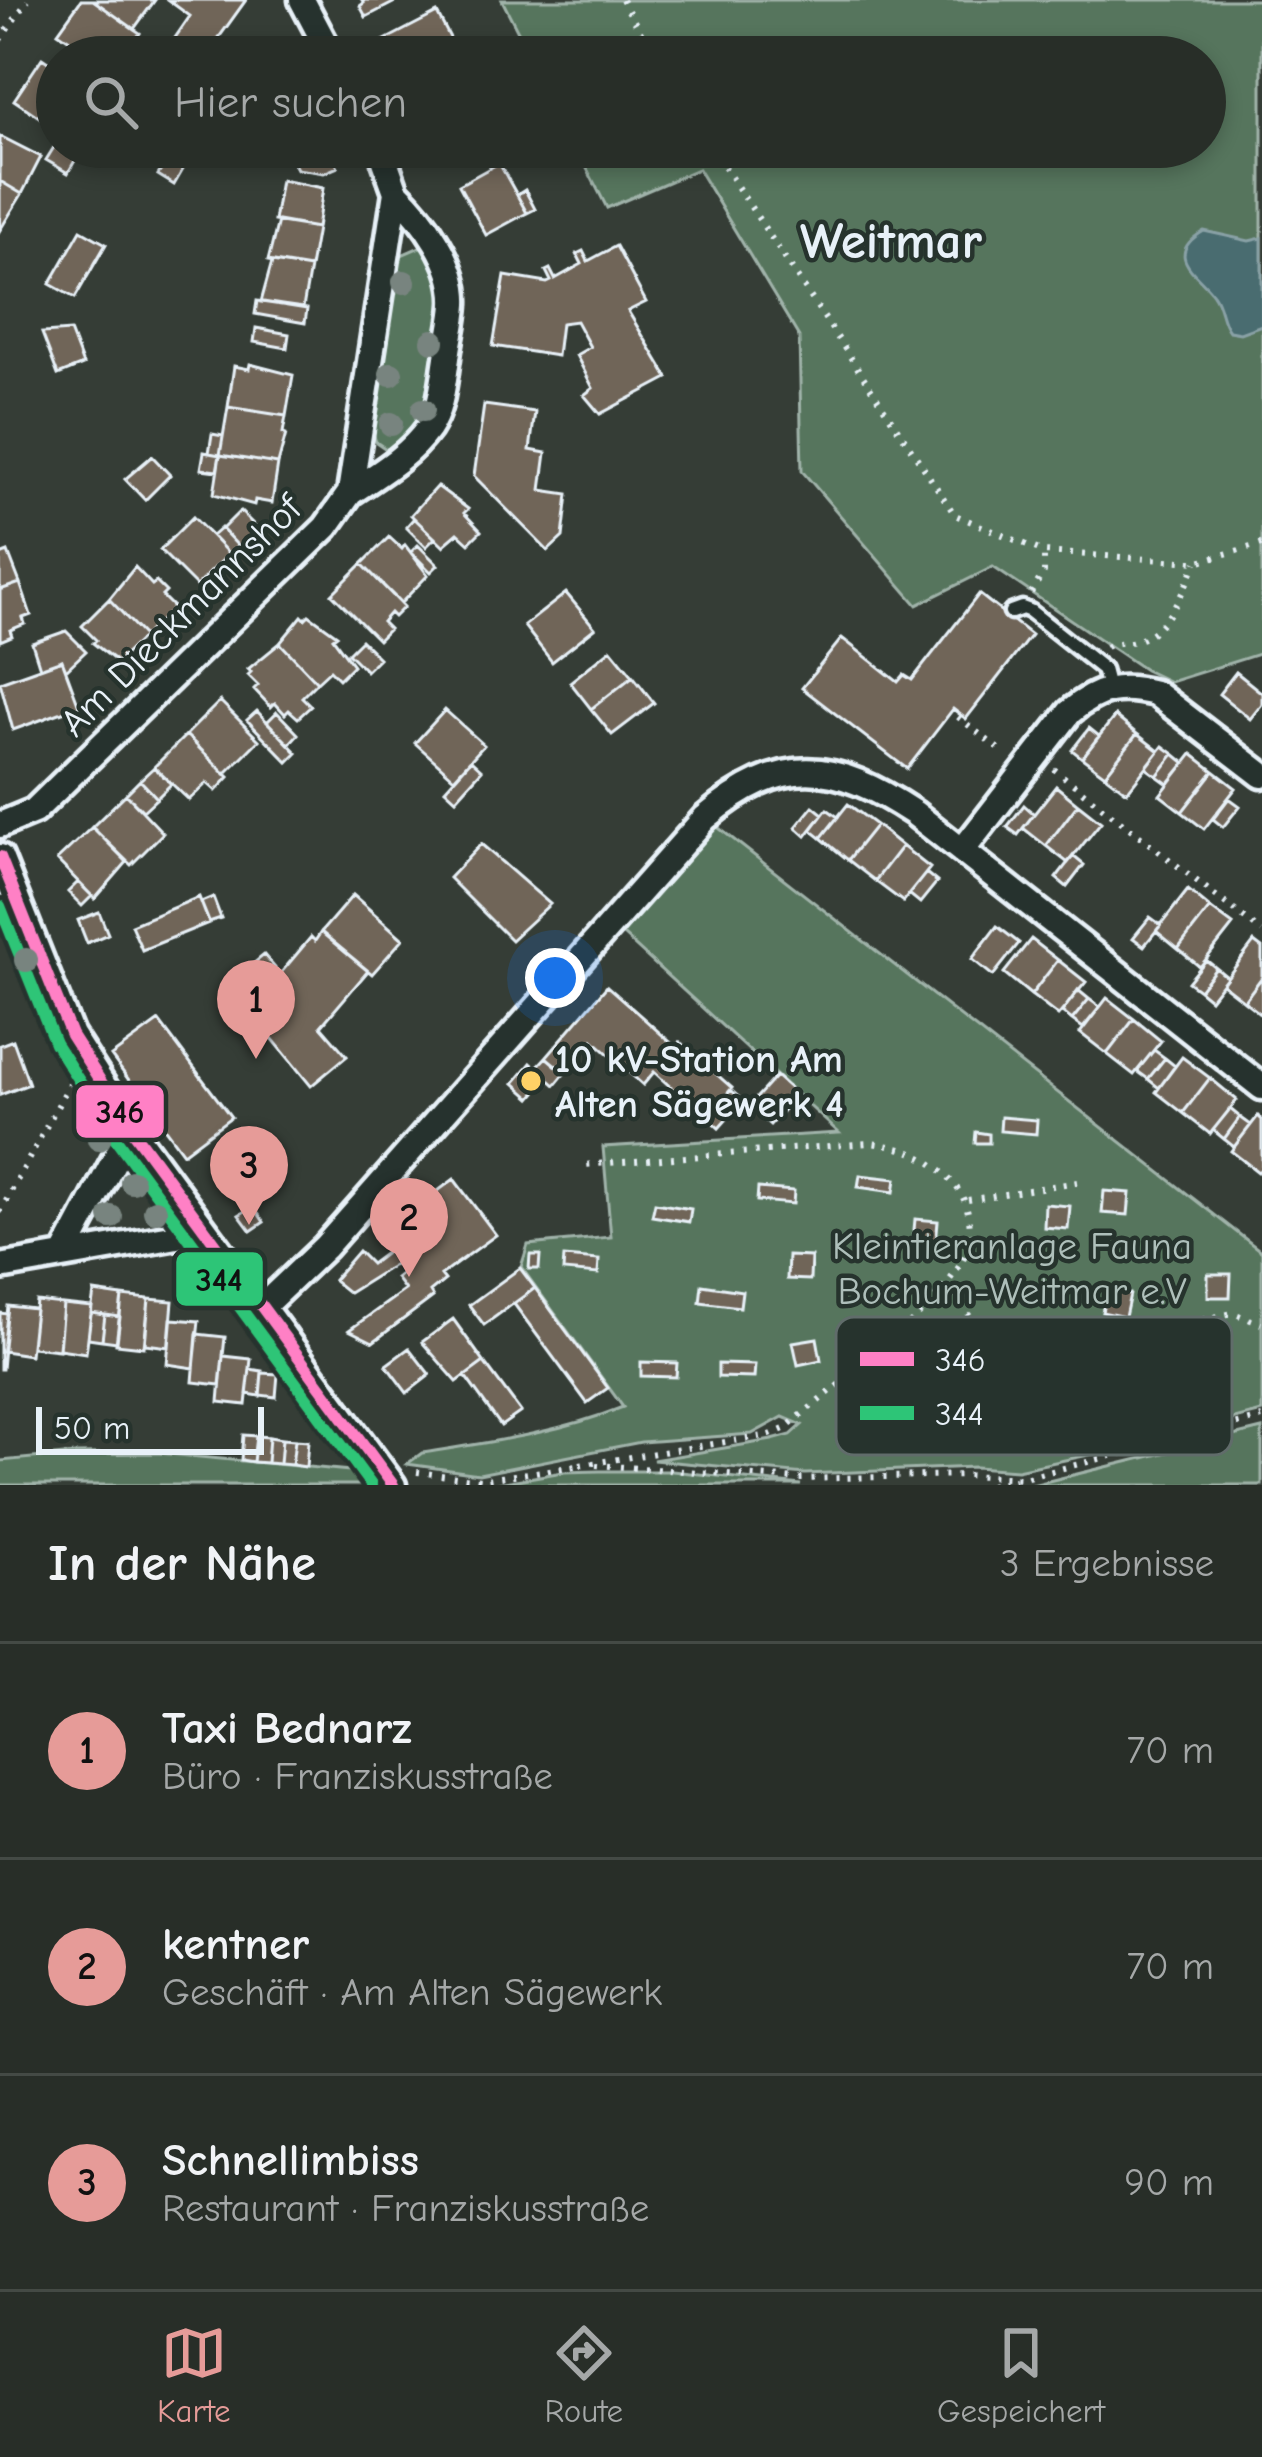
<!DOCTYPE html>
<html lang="de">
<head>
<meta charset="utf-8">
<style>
  :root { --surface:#282e28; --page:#303630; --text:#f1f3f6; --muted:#a5a8a8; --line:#444a45; --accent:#e69b98 }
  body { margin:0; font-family:"Comic Neue",sans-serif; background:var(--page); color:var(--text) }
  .scale { position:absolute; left:36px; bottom:30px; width:228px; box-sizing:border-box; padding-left:12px; border:6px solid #e8f1f8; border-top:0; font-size:33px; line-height:42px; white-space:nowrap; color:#e8f1f8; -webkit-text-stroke:9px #26332d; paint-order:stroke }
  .you { position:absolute; left:555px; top:978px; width:42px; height:42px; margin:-30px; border:9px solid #fff; border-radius:50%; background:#1a73e8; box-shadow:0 0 0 18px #1a73e833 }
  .badge { display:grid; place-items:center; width:78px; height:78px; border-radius:50%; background:var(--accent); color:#111; font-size:39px; font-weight:700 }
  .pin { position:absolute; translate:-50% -99px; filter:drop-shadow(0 3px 6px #0008) }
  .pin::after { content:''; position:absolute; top:63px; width:42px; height:36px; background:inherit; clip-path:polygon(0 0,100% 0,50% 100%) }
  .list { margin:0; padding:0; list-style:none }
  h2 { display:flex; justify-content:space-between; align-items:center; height:156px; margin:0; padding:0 48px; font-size:51px }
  h2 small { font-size:39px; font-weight:400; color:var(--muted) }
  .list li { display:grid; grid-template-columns:78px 1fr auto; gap:36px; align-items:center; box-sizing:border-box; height:216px; padding:0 48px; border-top:3px solid var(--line) }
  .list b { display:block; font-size:45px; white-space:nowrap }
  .list p { margin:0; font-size:39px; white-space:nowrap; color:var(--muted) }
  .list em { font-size:39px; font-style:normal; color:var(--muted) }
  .icon { flex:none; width:66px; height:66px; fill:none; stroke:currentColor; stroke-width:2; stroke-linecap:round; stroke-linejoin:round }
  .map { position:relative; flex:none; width:1262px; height:1485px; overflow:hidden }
  .search { position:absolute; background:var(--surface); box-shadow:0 6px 18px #0003; left:36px; right:36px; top:36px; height:132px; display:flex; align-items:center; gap:30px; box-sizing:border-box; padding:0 42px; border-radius:66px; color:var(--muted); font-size:45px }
  .sheet { height:804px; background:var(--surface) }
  nav { display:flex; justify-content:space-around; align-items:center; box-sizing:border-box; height:168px; border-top:3px solid var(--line); background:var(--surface); font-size:33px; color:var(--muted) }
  nav a { display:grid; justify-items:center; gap:6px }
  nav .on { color:var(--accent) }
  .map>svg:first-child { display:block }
  .green { fill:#57755d; stroke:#a0b3aa; stroke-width:3 }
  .water { fill:#496c6f; stroke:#89a1a6; stroke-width:3 }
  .building { fill:#706559; stroke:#e8f1f8; stroke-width:3 }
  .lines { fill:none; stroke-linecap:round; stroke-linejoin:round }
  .lane-casing { stroke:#e8f1f8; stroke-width:21 }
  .street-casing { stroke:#e8f1f8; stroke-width:33 }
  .path { stroke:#e8f1f8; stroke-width:6; stroke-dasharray:3 9; stroke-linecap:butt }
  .lane { stroke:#26332d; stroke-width:12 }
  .street { stroke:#26332d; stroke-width:24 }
  .bus-1-casing { stroke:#26332d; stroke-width:21 }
  .bus-2-casing { stroke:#26332d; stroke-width:21 }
  .bus-1 { stroke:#ff80c5; stroke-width:12 }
  .bus-2 { stroke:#2dc577; stroke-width:12 }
  .tree { fill:#78847f }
  .poi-dot { fill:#ffd166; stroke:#26332d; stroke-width:4.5 }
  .labels { text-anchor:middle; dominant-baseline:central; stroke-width:9; stroke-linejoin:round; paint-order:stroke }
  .street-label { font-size:39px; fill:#e8f1f8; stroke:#26332d }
  .poi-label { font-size:39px; font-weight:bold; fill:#e8f1f8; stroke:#26332d; text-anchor:start }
  .park-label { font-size:39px; fill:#aebfba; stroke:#26332d }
  .district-label { font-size:51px; font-weight:bold; fill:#e8f1f8; stroke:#26332d }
  .key { fill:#26332d; stroke:#606c6a; stroke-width:3 }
  .key-label { font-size:33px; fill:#e8f1f8 }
  .line-badge { stroke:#26332d; stroke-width:4.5 }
  .pale-badge-label { font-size:33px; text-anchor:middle; font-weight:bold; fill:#111 }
</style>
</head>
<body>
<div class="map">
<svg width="1262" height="1485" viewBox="0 0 1262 1485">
  <rect width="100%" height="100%" fill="#353d36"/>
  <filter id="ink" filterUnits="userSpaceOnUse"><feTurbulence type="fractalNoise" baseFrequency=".00833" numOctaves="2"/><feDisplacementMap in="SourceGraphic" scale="24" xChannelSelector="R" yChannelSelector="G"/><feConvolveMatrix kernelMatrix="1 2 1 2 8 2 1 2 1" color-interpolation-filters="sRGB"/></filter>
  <g filter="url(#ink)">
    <path class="green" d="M502,0H1262V653L1170,682L1145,670L993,567L917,605L802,471L799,337L698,169L607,208L576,147H1205V57H531Z
      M422,246C460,287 447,430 389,451L376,442L373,433L397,266L399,256Z
      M715,825L1262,1252V1412L1122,1448L1017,1470L975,1467L805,1474L653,1460L772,1440L791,1435L802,1425L783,1417L752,1434L641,1442L479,1474L407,1464L422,1453C490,1442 558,1433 623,1407L521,1267L528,1245L611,1237L603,1147L839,1133L622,934Z
      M1262,1429V1485H1032Z
      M157,1453L350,1471L360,1485H0V1461L75,1454Z
      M600,1471H672L801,1485H487L563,1472Z"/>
    <path class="water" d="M1204,231L1249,241L1262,238V325L1240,333L1229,331C1220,320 1222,306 1213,294C1199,274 1161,256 1204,231Z"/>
    <path class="building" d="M81,0H93L140,33L123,57H95L58,32Z
      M93,0H155L134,29Z
      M168,0H246L205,57H174L166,51L190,16Z
      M362,0H399L366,17L360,6L364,3Z
      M437,13L460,57L388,54L381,42Z
      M42,58L57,68V129L14,100Z
      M0,136L41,157L22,194L0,181Z
      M56,144L77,157L68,173L46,160Z
      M302,147H328L338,167L324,173L297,169L289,154Z
      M170,157L185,166L174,185L158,175Z
      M499,163L527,213L486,235L459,185Z
      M281,180L323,188L317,228L274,221Z
      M0,181L22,194L0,230Z
      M525,190L535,209L527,213L517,195Z
      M278,221L317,228L310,268L268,261Z
      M81,230L106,244L75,298L50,284Z
      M616,246L646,302L628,311L668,378L600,414L584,395L593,388L576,355L590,347L576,321L561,323L557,356L493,346L505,276L547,283L551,281L546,271L550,269L555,279L582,264L577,254L583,251L588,261Z
      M272,262L310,268L303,308L261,302Z
      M257,301L307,309L305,323L255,314Z
      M256,328L289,334L287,348L254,342Z
      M70,331L83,365L58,375L42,333Z
      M250,364L293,375L286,416L228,407L234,366L249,369Z
      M484,405L535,412L530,450L546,453L541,490L568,494L563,537L548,551L474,476Z
      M228,407L286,416L283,433L286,434L278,464L220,455Z
      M212,434L223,436L220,455L209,453Z
      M204,452L220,455L217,471L201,469Z
      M220,455L278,464L272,503L255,500L254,505L214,494Z
      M152,456L170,475L145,500L125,479Z
      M437,486L468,509L464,513L481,531L469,543L458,533L443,546L411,515Z
      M240,511L259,530L240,548L222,529Z
      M193,517L229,554L196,586L160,550Z
      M414,518L435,538L426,547L406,527Z
      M221,528L238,546L229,554L212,536Z
      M389,537L402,549L405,545L428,575L401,603L362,564Z
      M418,545L438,565L431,572L411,552Z
      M8,552L20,583L0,590V555Z
      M362,564L404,607L394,617L390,613L382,622L389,629L378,640L332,594Z
      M135,567L152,585L156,582L166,592L162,596L174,608L144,636L109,599Z
      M20,583L31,615L23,618L25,624L10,630L12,636L0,641V590Z
      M566,593L595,628L552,662L524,626Z
      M979,594L1031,635L966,719L953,709L907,769L802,688L842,638L898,682L904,675L912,680Z
      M109,599L144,636L117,662L93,643L96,640L82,626Z
      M309,615L337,635L333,638L353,665L339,679L330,670L317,682L280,643L302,616L305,619Z
      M66,631L86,651L66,670L62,660L40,668L32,643Z
      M361,640L379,658L366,671L348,653Z
      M280,643L317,682L302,697L311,706L298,718L289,710L285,714L275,703L271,707L254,689L258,685L248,675L251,672L248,669Z
      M611,649L633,676L591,709L570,682Z
      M62,660L79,706L13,730L0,682Z
      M1236,672L1262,693V704L1250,719L1219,694Z
      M633,676L654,703L612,735L591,709Z
      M220,701L259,740L225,774L186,735Z
      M445,710L484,745L454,778L415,743Z
      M257,711L297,753L288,762L247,720Z
      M277,712L298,734L289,744L267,722Z
      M1115,716L1137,734L1105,775L1082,758Z
      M1089,728L1099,736L1082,758L1072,750Z
      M1137,734L1159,751L1127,792L1105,775Z
      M186,735L229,777L216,791L207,783L189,800L154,767Z
      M1163,746L1174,754L1157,776L1146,768Z
      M1174,754L1185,763L1168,784L1157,776Z
      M1192,754L1214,771L1182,812L1160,795Z
      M471,760L482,770L456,799L445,789Z
      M154,767L171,784L157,798L140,780Z
      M1214,771L1236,788L1204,829L1182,812Z
      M140,780L157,798L143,811L126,794Z
      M1056,786L1078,804L1046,846L1023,828Z
      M126,794L163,833L131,865L92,827Z
      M1229,798L1240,806L1223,827L1213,819Z
      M848,804L876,825L848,860L821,838Z
      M1078,804L1101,822L1068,863L1046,846Z
      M1024,805L1034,814L1018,835L1007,827Z
      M813,806L823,814L806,836L796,827Z
      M827,809L838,817L821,838L811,830Z
      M876,825L902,846L875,881L848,860Z
      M92,827L127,862L95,899L57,860Z
      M481,844L550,904L511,940L449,878Z
      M902,846L930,868L903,902L875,881Z
      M1073,856L1084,865L1067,887L1056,878Z
      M926,873L937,882L920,903L909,894Z
      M78,882L92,896L82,906L68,892Z
      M1188,890L1210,908L1178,949L1156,931Z
      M353,895L403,939L372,974L321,932Z
      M199,897L209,923L142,950L131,925Z
      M213,897L221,918L209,922L201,902Z
      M1210,908L1233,925L1200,967L1178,949Z
      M99,912L108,934L87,943L78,920Z
      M1150,917L1161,925L1144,946L1133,938Z
      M997,926L1019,943L993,976L972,959Z
      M321,932L368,971L321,1026L347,1056L311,1086L228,984L264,955L280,974L311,937L315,941Z
      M1031,939L1058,960L1031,995L1004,973Z
      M1254,942L1262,948V977L1244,1001L1222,984Z
      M1058,960L1086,982L1058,1016L1031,995Z
      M1206,960L1216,968L1199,990L1188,982Z
      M1216,968L1227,977L1210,999L1199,990Z
      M1262,977V1015L1244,1001Z
      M607,986L676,1047L680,1042L732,1088L706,1119L654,1072L643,1085L593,1040L565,1073L546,1057Z
      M1078,990L1089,999L1072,1020L1062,1012Z
      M1107,998L1134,1019L1107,1054L1080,1033Z
      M1089,999L1100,1007L1083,1028L1072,1020Z
      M1134,1019L1161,1041L1134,1075L1107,1054Z
      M159,1021L231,1117L183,1153L111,1056Z
      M13,1040L29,1084L0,1095V1045Z
      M1154,1050L1165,1058L1148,1079L1137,1071Z
      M546,1057L565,1073L555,1085L536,1068Z
      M1182,1057L1210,1078L1183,1113L1156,1092Z
      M1165,1058L1175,1066L1159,1088L1148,1079Z
      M531,1063L548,1078L531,1098L514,1083Z
      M776,1076L797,1095L770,1125L749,1106Z
      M1210,1078L1237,1100L1210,1134L1183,1113Z
      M731,1090L743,1101L719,1128L707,1117Z
      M1230,1109L1240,1117L1224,1139L1213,1130Z
      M1258,1116L1262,1120V1168L1258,1172L1231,1151Z
      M1001,1117L1037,1120L1036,1134L1000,1131Z
      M1240,1117L1251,1125L1234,1147L1224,1139Z
      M976,1132L989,1134V1143H975Z
      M860,1175L896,1179L894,1192L858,1187Z
      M454,1179L496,1235L441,1275L445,1280L430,1292L433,1297L373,1342L349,1330L405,1290L396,1278L406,1270L400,1261L349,1293L333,1280L358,1251L371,1264L391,1249L380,1234Z
      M758,1188L794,1191L793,1204L757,1201Z
      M1104,1191L1130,1193L1128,1215L1102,1213Z
      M655,1203L691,1209L689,1222L652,1216Z
      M1045,1204L1070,1206L1068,1229L1044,1227Z
      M253,1206L264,1222L251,1231L239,1215Z
      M915,1219L938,1221L936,1243L913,1241Z
      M530,1255H540L539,1269H529Z
      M788,1256L811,1257L810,1280L787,1279Z
      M564,1257L599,1260L598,1274L563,1271Z
      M520,1268L535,1288L484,1325L469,1305Z
      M1208,1274H1231L1230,1297H1208Z
      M702,1285L742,1291L740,1307L700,1302Z
      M535,1288L608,1388L587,1403L514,1304Z
      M1107,1290L1130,1294L1125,1317L1102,1312Z
      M94,1292L122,1296L120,1317L91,1313Z
      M122,1296L149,1299L144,1347L116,1344Z
      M149,1299L173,1301L169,1347L145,1344Z
      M36,1301L63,1304L59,1350L31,1347Z
      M63,1304L92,1307L86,1353L59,1349Z
      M8,1306L35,1309L30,1355L3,1351Z
      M0,1313L7,1314L2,1369H0Z
      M91,1313L105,1315L102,1340L88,1338Z
      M105,1315L120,1317L117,1342L102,1340Z
      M171,1319L199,1321L194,1368L167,1364Z
      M453,1319L484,1362L457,1382L422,1342Z
      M197,1334L225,1337L220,1385L193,1382Z
      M817,1338L821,1360L798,1365L793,1342Z
      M409,1348L430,1375L407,1393L386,1365Z
      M223,1356L251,1359L246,1405L219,1402Z
      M484,1362L521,1412L501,1426L465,1376Z
      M641,1362L677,1363L676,1377L641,1376Z
      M718,1364L755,1365L754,1378L718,1377Z
      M250,1369L262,1371L260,1396L247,1394Z
      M262,1373L278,1374L276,1397L260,1395Z
      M243,1435L256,1436L253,1462L241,1460Z
      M256,1436L269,1437L267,1463L253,1462Z
      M269,1437L282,1439L280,1464L267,1463Z
      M282,1439L295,1440L292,1465L280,1464Z
      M295,1440L308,1441L306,1467L292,1465Z"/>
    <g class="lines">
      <defs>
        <path id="lane" d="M1011,612L1022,608L1030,611L1103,669L1108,688"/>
        <path id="street" d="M302,0L332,57
          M350,493C378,474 408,457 428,429C442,408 443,383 447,358C449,340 454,322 455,304C457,263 423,218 396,192
          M0,825L34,811L326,527L350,493L396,192L380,147
          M962,851L1070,712C1098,688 1120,684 1155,693L1262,775
          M0,857L71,1035L131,1129L393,1485
          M64,1255L131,1129
          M0,1267L206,1231
          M262,1307L325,1247L705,818C782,753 834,760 914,813L1262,1087"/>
      </defs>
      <use href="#lane" class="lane-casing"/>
      <use href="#street" class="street-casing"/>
      <path class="path" d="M622,0L655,57
        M0,40L28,0
        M711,147L955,515L1044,552L1196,562L1262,544
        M1031,593L1044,572V552
        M1106,647C1116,641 1123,644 1135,641C1167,633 1185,588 1196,562
        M958,717L1004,753
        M1054,769L1262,932
        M968,1200L1077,1182
        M0,1212L70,1083
        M945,1286C968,1316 996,1350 1036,1355L1233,1313L1261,1324
        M580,1465L770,1435L784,1429C828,1392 952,1301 967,1249C973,1229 969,1203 957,1188C933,1158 907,1147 870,1143L583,1165
        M596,1465L799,1479L967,1475L1024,1478L1262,1418
        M417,1472L480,1480L583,1465
        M990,1485L1015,1480"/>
      <use href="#lane" class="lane"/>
      <use href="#street" class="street"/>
      <defs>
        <path id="bus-1" d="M0,857L71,1035L131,1129L393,1485"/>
        <path id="bus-2" d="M0,906L55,1043L116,1139L371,1485"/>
      </defs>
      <use href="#bus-1" class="bus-1-casing"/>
      <use href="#bus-2" class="bus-2-casing"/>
      <use href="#bus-1" class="bus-1"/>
      <use href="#bus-2" class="bus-2"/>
    </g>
    <g class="tree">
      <circle cx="404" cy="282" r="12"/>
      <circle cx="433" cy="341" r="12"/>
      <circle cx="391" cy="374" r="12"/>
      <circle cx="423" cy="410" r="12"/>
      <circle cx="391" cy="424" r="12"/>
      <circle cx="26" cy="960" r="12"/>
      <circle cx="99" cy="1139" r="12"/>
      <circle cx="132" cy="1182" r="12"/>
      <circle cx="155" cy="1211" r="12"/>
      <circle cx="111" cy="1217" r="12"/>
    </g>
  </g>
  <circle class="poi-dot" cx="531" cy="1081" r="12"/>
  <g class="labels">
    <g class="street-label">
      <text transform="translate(181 616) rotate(-45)">Am Dieckmannshof</text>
    </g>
    <g class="poi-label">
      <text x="555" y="1059">10 kV-Station Am<tspan x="555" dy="45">Alten Sägewerk 4</tspan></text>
    </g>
    <g class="park-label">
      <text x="1012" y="1246">Kleintieranlage Fauna<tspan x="1012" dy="45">Bochum-Weitmar e.V</tspan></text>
    </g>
    <g class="district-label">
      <text x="891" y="241">Weitmar</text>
    </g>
  </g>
  <rect x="836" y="1317" width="396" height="138" rx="18" class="key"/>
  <rect x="860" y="1352" width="54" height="14" fill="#ff80c5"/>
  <rect x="860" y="1406" width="54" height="14" fill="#2dc577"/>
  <g class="key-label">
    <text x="935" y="1371">346</text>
    <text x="935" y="1425">344</text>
  </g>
  <g class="line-badge">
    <rect x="74" y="1083" width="92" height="57" rx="12" fill="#ff80c5"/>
    <rect x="174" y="1250" width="91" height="58" rx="12" fill="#2dc577"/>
  </g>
  <g class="pale-badge-label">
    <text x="120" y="1123">346</text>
    <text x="219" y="1291">344</text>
  </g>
</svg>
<div class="scale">50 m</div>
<div class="you"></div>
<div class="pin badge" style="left:256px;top:1059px">1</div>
<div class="pin badge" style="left:409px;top:1277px">2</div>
<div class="pin badge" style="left:249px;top:1225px">3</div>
<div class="search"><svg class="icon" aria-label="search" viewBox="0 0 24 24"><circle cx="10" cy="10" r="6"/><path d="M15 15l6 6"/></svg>Hier suchen</div>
</div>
<section class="sheet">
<h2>In der Nähe<small>3 Ergebnisse</small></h2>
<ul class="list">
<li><span class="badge">1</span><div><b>Taxi Bednarz</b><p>Büro · Franziskusstraße</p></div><em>70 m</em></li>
<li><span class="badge">2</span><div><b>kentner</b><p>Geschäft · Am Alten Sägewerk</p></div><em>70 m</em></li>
<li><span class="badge">3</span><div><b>Schnellimbiss</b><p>Restaurant · Franziskusstraße</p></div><em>90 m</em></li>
</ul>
</section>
<nav>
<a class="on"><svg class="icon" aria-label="map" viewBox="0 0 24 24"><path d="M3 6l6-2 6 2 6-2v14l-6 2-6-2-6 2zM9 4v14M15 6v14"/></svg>Karte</a>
<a><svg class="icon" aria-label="directions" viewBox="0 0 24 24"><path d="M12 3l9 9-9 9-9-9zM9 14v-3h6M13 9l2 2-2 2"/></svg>Route</a>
<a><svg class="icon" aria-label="saved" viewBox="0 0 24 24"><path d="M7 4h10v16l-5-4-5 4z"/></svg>Gespeichert</a>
</nav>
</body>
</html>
